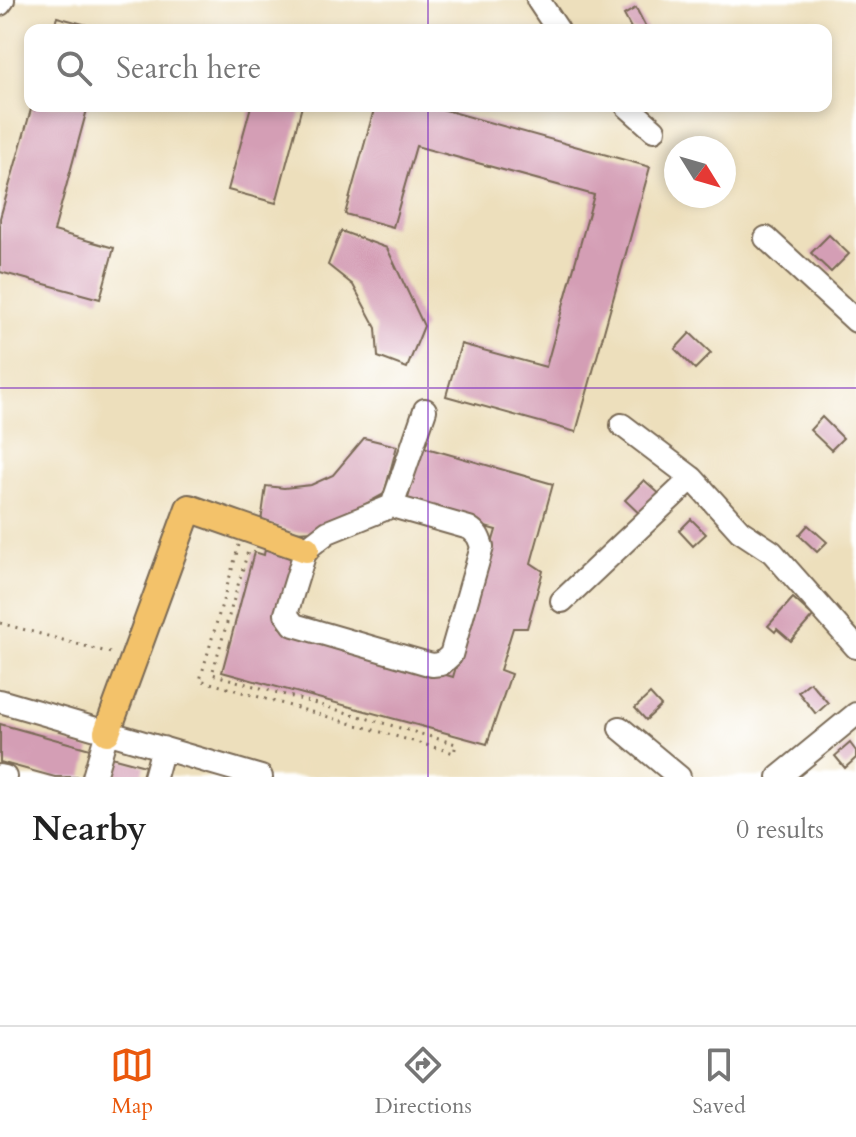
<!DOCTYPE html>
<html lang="en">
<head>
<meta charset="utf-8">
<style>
  :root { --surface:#fff; --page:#f6f6f6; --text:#222; --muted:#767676; --line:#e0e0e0; --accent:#ea580c }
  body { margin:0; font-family:Cardo,serif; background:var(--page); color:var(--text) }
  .compass { position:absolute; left:664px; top:136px; width:72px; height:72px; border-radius:50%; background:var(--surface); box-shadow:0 4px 12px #0003; rotate:127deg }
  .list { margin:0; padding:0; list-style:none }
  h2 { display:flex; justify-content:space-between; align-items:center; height:104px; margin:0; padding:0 32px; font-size:34px }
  h2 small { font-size:26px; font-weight:400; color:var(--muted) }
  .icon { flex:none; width:44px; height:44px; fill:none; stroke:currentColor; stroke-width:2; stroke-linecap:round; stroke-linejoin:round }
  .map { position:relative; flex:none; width:856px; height:777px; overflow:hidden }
  .search { position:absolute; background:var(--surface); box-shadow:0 4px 12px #0003; left:24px; right:24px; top:24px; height:88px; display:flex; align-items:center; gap:20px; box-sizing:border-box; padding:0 28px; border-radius:16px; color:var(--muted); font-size:30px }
  .sheet { height:248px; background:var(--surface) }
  nav { display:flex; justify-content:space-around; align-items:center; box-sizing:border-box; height:112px; border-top:2px solid var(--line); background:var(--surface); font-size:22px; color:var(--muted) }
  nav a { display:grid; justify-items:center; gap:4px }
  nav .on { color:var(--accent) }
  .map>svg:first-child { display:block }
  .building { fill:#d49eb5 }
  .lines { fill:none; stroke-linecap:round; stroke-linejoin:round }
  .minor-casing { stroke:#796955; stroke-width:26 }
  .major-casing { stroke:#796955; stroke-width:30 }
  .path { stroke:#796955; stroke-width:3; stroke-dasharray:2 6; stroke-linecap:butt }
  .minor { stroke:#fff; stroke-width:22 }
  .major { stroke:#f3c26a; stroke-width:26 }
  .grid { fill:none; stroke:#7b2cbf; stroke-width:2; stroke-opacity:0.55 }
</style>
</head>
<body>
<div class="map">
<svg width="856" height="777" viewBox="0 0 856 777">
  <rect width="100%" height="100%" fill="#fff"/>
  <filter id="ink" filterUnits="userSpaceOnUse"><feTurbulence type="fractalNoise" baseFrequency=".0125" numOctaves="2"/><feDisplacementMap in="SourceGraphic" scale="16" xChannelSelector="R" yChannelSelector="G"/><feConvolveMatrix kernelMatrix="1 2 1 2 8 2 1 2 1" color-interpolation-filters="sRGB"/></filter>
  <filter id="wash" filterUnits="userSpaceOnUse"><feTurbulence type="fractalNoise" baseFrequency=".006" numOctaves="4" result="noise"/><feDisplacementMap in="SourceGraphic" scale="32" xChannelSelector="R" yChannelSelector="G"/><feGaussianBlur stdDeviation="1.8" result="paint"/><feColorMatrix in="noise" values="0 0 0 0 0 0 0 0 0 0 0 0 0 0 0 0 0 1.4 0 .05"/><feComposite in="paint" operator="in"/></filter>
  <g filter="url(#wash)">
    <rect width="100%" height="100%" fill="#eddfbc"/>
    <g id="blocks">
      <path class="building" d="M636,8L647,29L645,30H632L624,15Z
        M57,17L102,29V30H53Z
        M32,106H88L54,231L114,248L100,299L0,272V218Z
        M251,106H302L276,203L228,190Z
        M375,106H431L650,167L576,432L446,396L461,344L546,367L594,195L416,146L393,227L345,214Z
        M341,231L387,248L424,326L407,368L378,357L376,328L353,285L328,265Z
        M829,235L849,254L831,272L811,253Z
        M690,333L711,353L695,369L675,349Z
        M822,417L843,438L831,450L810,430Z
        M364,438L397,446L384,494L316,531L294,532L261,522L266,486L284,488L311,485L333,475Z
        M423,447L553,484L531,563L543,571L527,628H513L500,670L511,674L487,744L222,672L254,552L264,555L265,549L299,558L279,627L453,677L496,530L406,505Z
        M644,480L663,497L644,518L625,500Z
        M691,519L706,534L693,546L679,531Z
        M808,525L827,542L817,552L799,535Z
        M793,598L813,616L791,641L777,629L775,632L768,626Z
        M810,682L828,703L816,714L798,692Z
        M650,694L661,706L646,720L635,708Z
        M0,724L90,749L83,777H55L0,762Z
        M850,743L856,751V758L845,768L835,756Z
        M111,757L145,766L142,777H105Z"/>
    </g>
  </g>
  <g filter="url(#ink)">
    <use href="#blocks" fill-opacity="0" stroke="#796955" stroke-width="2"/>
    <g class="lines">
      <defs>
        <path id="minor" d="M538,0L558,30
          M0,4L3,0
          M627,106L654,130
          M766,238L856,321
          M622,425L692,478L740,531L772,552L856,647
          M392,506L469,528C477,533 479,537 482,547L451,655L441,664L432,665L294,625L286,614L306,549L328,532Z
          M392,506L425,410
          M562,601L692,478
          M0,701L261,777
          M620,728L679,777
          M0,776L5,777
          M94,777L107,732
          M155,777L163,748
          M779,777L856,714"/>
        <path id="major" d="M107,732L189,508L306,549"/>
      </defs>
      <use href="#minor" class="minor-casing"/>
      <use href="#major" class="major-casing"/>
      <path class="path" d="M239,545L200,680L454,753L456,744L212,674L248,551
        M0,623L114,654"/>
      <use href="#minor" class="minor"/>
      <use href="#major" class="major"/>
    </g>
  </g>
  <path class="grid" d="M428,0V30M428,106V777M0,388H856"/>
</svg>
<svg class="compass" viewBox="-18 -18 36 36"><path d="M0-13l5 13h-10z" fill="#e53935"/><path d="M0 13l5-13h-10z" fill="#767676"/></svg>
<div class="search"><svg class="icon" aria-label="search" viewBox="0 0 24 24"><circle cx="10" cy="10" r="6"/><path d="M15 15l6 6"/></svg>Search here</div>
</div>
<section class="sheet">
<h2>Nearby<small>0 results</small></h2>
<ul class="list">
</ul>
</section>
<nav>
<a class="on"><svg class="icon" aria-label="map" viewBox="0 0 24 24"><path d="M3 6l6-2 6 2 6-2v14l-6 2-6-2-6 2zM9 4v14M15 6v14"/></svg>Map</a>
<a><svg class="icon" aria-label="directions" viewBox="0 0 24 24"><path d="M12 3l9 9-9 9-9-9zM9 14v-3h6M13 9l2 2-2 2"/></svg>Directions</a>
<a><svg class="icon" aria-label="saved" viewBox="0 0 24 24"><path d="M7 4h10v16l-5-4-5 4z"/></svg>Saved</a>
</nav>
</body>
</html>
